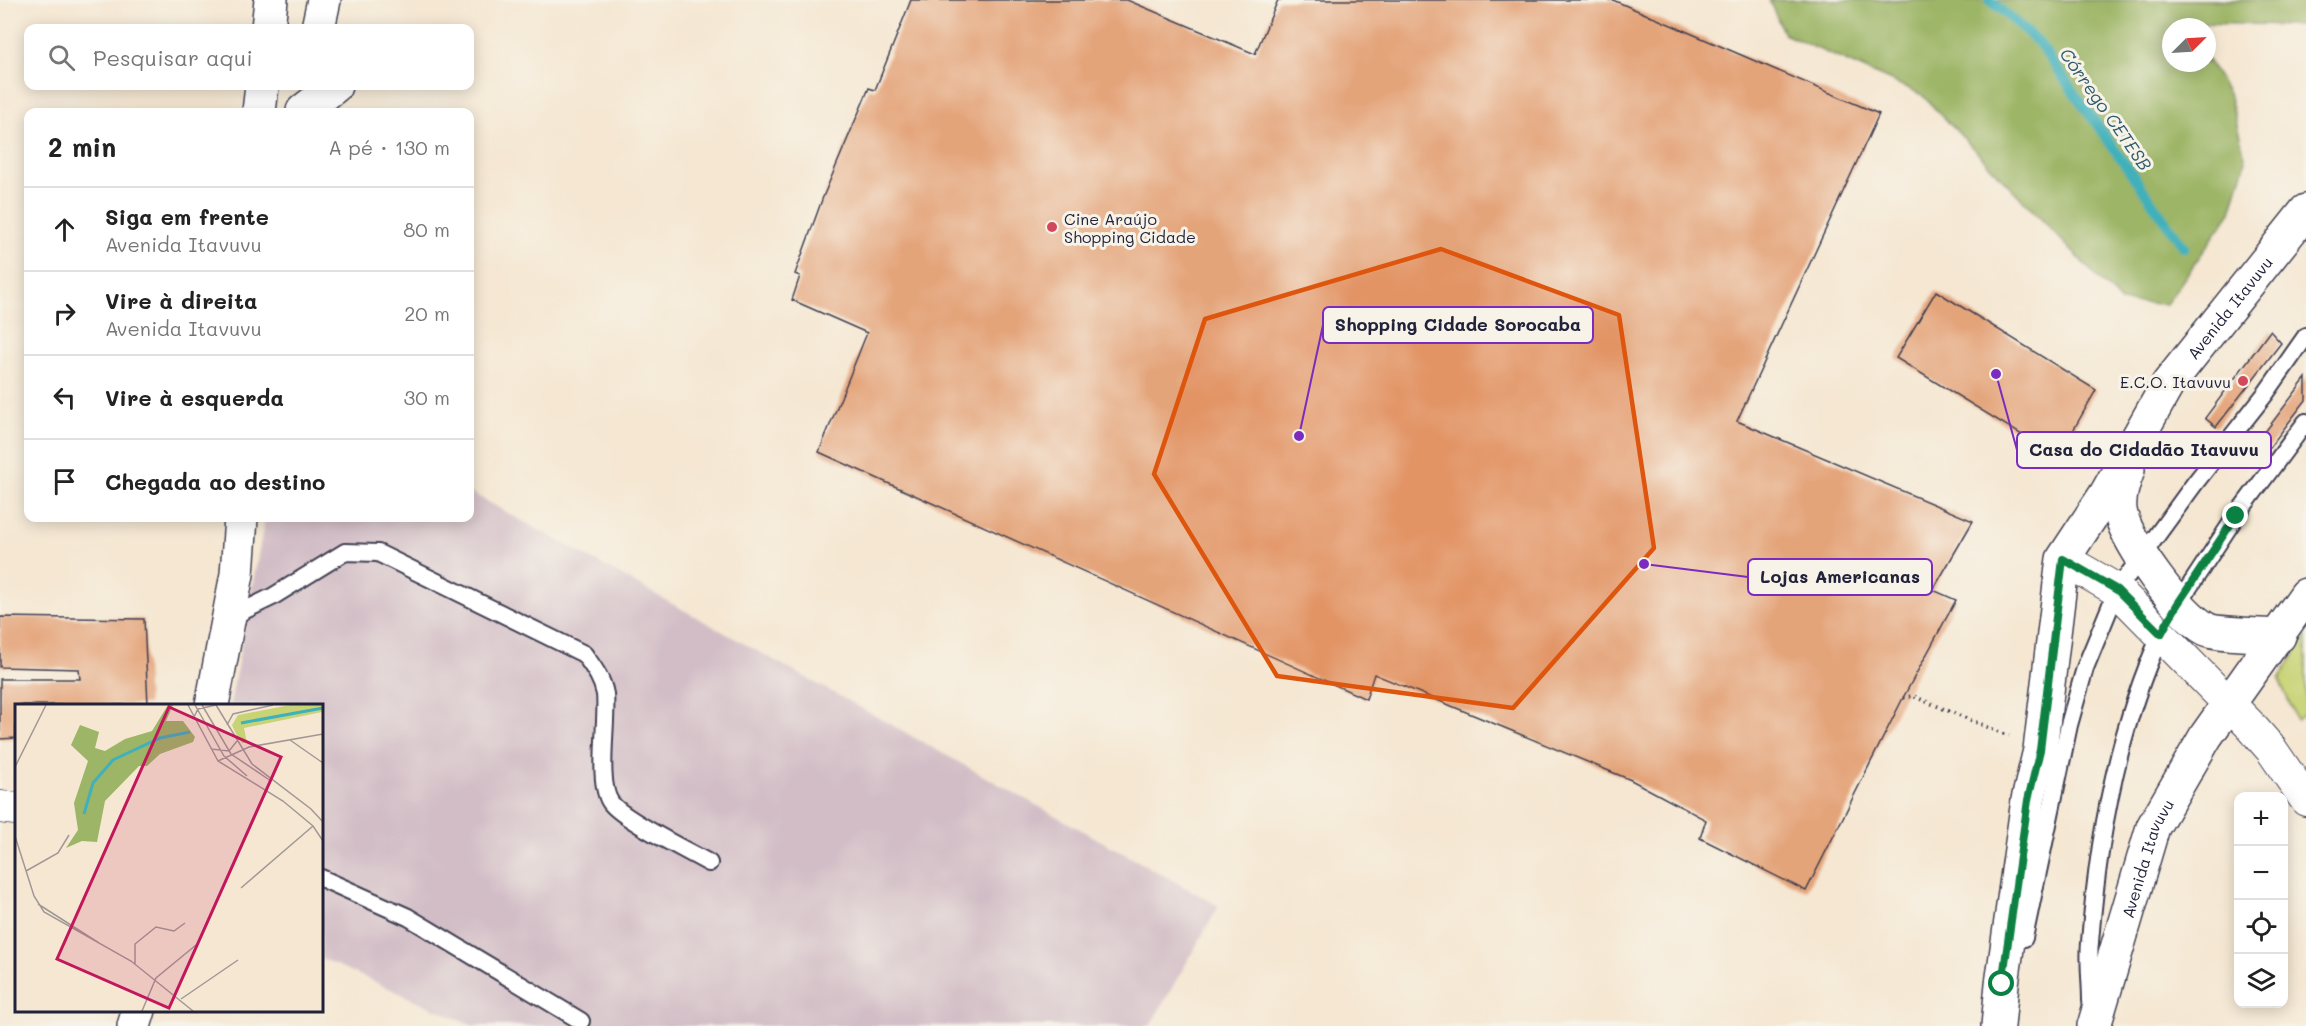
<!DOCTYPE html>
<html lang="pt">
<head>
<meta charset="utf-8">
<style>
  :root { --surface:#fff; --page:#f2f2f2; --text:#222; --muted:#767676; --line:#e0e0e0 }
  body { margin:0; font-family:Mali,sans-serif; background:var(--page); color:var(--text) }
  .controls { position:absolute; right:18px; bottom:18px; display:grid; overflow:hidden; border-radius:12px; box-shadow:0 3px 15px #0003 }
  .controls button { width:54px; height:54px; display:grid; place-items:center; padding:0; border:0; border-bottom:2px solid var(--line); background:var(--surface); color:var(--text); font:30px sans-serif }
  .compass { position:absolute; left:2162px; top:18px; width:54px; height:54px; border-radius:50%; background:var(--surface); box-shadow:0 3px 15px #0003; rotate:66deg }
  .stop { position:absolute; width:18px; height:18px; margin:-14px; border:4px solid #0b8043; border-radius:50%; background:#fff }
  .stop.end { background:#0b8043; border-color:#fff; box-shadow:0 2px 6px #0008 }
  .list { margin:0; padding:0; list-style:none }
  h2 { display:flex; justify-content:space-between; align-items:center; height:78px; margin:0; padding:0 24px; font-size:26px }
  h2 small { font-size:20px; font-weight:400; color:var(--muted) }
  .list li { display:grid; grid-template-columns:39px 1fr auto; gap:18px; align-items:center; box-sizing:border-box; height:84px; padding:0 24px; border-top:2px solid var(--line) }
  .list b { display:block; font-size:22px; white-space:nowrap }
  .list p { margin:0; font-size:20px; white-space:nowrap; color:var(--muted) }
  .list em { font-size:20px; font-style:normal; color:var(--muted) }
  .icon { flex:none; width:33px; height:33px; fill:none; stroke:currentColor; stroke-width:2; stroke-linecap:round; stroke-linejoin:round }
  .map { position:relative; flex:none; width:2306px; height:1026px; overflow:hidden }
  .search { position:absolute; background:var(--surface); box-shadow:0 3px 15px #0003; left:24px; top:24px; width:450px; height:66px; display:flex; align-items:center; gap:15px; box-sizing:border-box; padding:0 21px; border-radius:12px; color:var(--muted); font-size:22px }
  .panel { position:absolute; background:var(--surface); box-shadow:0 3px 15px #0003; left:24px; top:108px; width:450px; height:414px; border-radius:12px }
  .map>svg:first-child { display:block }
  .industrial { fill:#d2bdc6 }
  .green { fill:#c7d374; stroke:#747a58; stroke-width:1.5 }
  .forest { fill:#9db566; stroke:#606c50; stroke-width:1.5 }
  .lines { fill:none; stroke-linecap:round; stroke-linejoin:round }
  .stream { stroke:#40b0bb; stroke-width:10 }
  .building { fill:#e4a47a }
  .service-casing { stroke:#424052; stroke-width:20 }
  .minor-casing { stroke:#424052; stroke-width:34 }
  .tertiary-casing { stroke:#424052; stroke-width:36 }
  .secondary-casing { stroke:#424052; stroke-width:36 }
  .path { stroke:#424052; stroke-width:4; stroke-dasharray:1.5 4.5; stroke-linecap:butt }
  .service { stroke:#fff; stroke-width:16 }
  .minor { stroke:#fff; stroke-width:32 }
  .tertiary { stroke:#fff; stroke-width:33 }
  .secondary { stroke:#fff; stroke-width:33 }
  .route { stroke:#0b8043; stroke-width:8 }
  .marked { fill:#de560e; fill-opacity:0.2; stroke:#de560e; stroke-width:4.5; stroke-linejoin:round }
  .poi-dot { fill:#d1495b; stroke:#f7f3e8; stroke-width:2 }
  .labels { text-anchor:middle; dominant-baseline:central; stroke-width:6; stroke-linejoin:round; paint-order:stroke }
  .poi-label { font-size:16px; fill:#22223b; stroke:#f7f3e8; text-anchor:start }
  .street-label { font-size:16px; fill:#22223b; stroke:#f7f3e8 }
  .water-label { font-size:18px; font-style:italic; fill:#2e5b6e; stroke:#f7f3e8 }
  .inset-river { fill:none; stroke:#40b0bb; stroke-width:3 }
  .inset-road { fill:none; stroke:#a19896; stroke-width:1.5 }
  .view { fill:#c2185b; fill-opacity:0.15; stroke:#c2185b; stroke-width:3 }
  .inset-edge { fill:none; stroke:#22223b; stroke-width:3 }
  .leader { fill:none; stroke:#7b2cbf; stroke-width:2 }
  .callout-dot { fill:#7b2cbf; stroke:#f7f3e8; stroke-width:2 }
  .callout { fill:#f7f3e8; stroke:#7b2cbf; stroke-width:2 }
  .callout-label { font-size:18px; text-anchor:middle; font-weight:bold; fill:#22223b }
</style>
</head>
<body>
<div class="map">
<svg width="2306" height="1026" viewBox="0 0 2306 1026">
  <rect width="100%" height="100%" fill="#f7f3e8"/>
  <filter id="ink" filterUnits="userSpaceOnUse"><feTurbulence type="fractalNoise" baseFrequency=".0167" numOctaves="2"/><feDisplacementMap in="SourceGraphic" scale="12" xChannelSelector="R" yChannelSelector="G"/><feConvolveMatrix kernelMatrix="1 2 1 2 8 2 1 2 1" color-interpolation-filters="sRGB"/></filter>
  <filter id="wash" filterUnits="userSpaceOnUse"><feTurbulence type="fractalNoise" baseFrequency=".008" numOctaves="4" result="noise"/><feDisplacementMap in="SourceGraphic" scale="24" xChannelSelector="R" yChannelSelector="G"/><feGaussianBlur stdDeviation="1.35" result="paint"/><feColorMatrix in="noise" values="0 0 0 0 0 0 0 0 0 0 0 0 0 0 0 0 0 1.4 0 .05"/><feComposite in="paint" operator="in"/></filter>
  <g filter="url(#wash)">
    <rect width="100%" height="100%" fill="#f5e7d2"/>
    <path class="industrial" d="M470,492L1219,906L1150,1026H473L321,958V705H230L265,518H470Z"/>
    <path class="green" d="M2306,636V713L2297,720L2279,679Z"/>
    <path class="forest" d="M1769,0H2306V25L2187,23L2189,27H2171V63H2207V58L2230,97L2246,161L2231,212L2166,304L2121,302L1921,94L1784,34Z"/>
    <g class="lines">
      <path class="stream" d="M1990,0L2038,42L2184,247"/>
    </g>
    <g id="blocks">
      <path class="building" d="M911,0H1127L1255,54L1278,0H1613L1879,114L1737,421L1973,521L1933,590L1956,600L1903,698L1806,891L1700,838L1706,820L1631,780L1374,674L1366,699L819,452L867,333L792,300L800,276L795,274L823,197L869,88L875,90Z
        M1936,291L2096,390L2058,457L1896,358Z
        M2270,331L2281,343L2216,427L2205,418Z
        M2306,378V400L2256,465L2249,453Z
        M0,617L144,619L148,705H16V738L0,739V679H80L79,669L0,667Z"/>
    </g>
  </g>
  <g filter="url(#ink)">
    <use href="#blocks" fill-opacity="0" stroke="#424052" stroke-width="1.5"/>
    <g class="lines">
      <defs>
        <path id="service" d="M2176,607L2236,516L2306,422
          M229,618L272,597L345,552L378,553L584,654C593,667 602,678 605,694C608,721 596,783 611,803C624,820 688,851 709,863
          M321,878L408,917L581,1021
          M2024,938L2069,725L2085,668L2117,590L2195,483L2266,393L2306,336
          M2091,1001C2091,982 2088,961 2090,942C2098,837 2118,728 2162,632"/>
        <path id="minor" d="M2063,559L2117,590L2249,724L2271,749L2306,800
          M0,807L16,809"/>
        <path id="tertiary" d="M268,28L271,0
          M318,28L324,0
          M303,111L335,86
          M259,112L262,86
          M212,705L237,574L241,518
          M134,1026L139,1010"/>
        <g id="secondary">
          <path d="M2128,470C2123,483 2117,501 2121,515C2130,546 2178,613 2206,629C2215,634 2265,635 2279,636"/>
          <path id="s1" d="M1998,1026L2002,984L2028,800L2040,750L2063,559L2106,494L2168,384L2306,211"/>
          <path id="s2" d="M2094,1026L2153,827L2206,736L2306,595"/>
        </g>
      </defs>
      <use href="#service" class="service-casing"/>
      <use href="#minor" class="minor-casing"/>
      <use href="#tertiary" class="tertiary-casing"/>
      <use href="#secondary" class="secondary-casing"/>
      <path class="path" d="M1903,698L1913,696L2009,736"/>
      <use href="#service" class="service"/>
      <use href="#minor" class="minor"/>
      <use href="#tertiary" class="tertiary"/>
      <use href="#secondary" class="secondary"/>
    </g>
  </g>
  <g class="lines" filter="url(#ink)">
    <path class="route" d="M2002,984L2028,800L2040,750L2063,559L2117,590L2161,634L2177,605L2236,516"/>
  </g>
  <path class="marked" d="M1441,249L1619,315L1654,548L1513,708L1277,676L1154,474L1205,319Z"/>
  <g class="poi-dot">
    <circle cx="1052" cy="227" r="6"/>
    <circle cx="2243" cy="381" r="6"/>
  </g>
  <g class="labels">
    <g class="poi-label">
      <text x="1064" y="218">Cine Araújo<tspan x="1064" dy="18">Shopping Cidade</tspan></text>
      <text x="2231" y="381" text-anchor="end">E.C.O. Itavuvu</text>
    </g>
    <g class="street-label">
      <text stroke="none"><textPath href="#s1" startOffset="774">Avenida Itavuvu</textPath></text>
      <text stroke="none"><textPath href="#s2" startOffset="176">Avenida Itavuvu</textPath></text>
    </g>
    <g class="water-label">
      <text transform="translate(2106 109) rotate(55)">Córrego CETESB</text>
    </g>
  </g>
  <g transform="translate(15 704)">
    <rect width="308" height="308" fill="#f5e7d2"/>
    <path d="M275,1H307V8L229,24L232,39H227L221,30L217,21L223,11Z" fill="#c7d374"/>
    <path d="M153,1H158L151,17H168L180,33L178,38L145,50L132,62H124L90,97L82,138L67,137L51,144L63,126L59,99L73,57L56,41L65,21L84,28L80,44L90,47L110,35L137,27Z" fill="#9db566"/>
    <path class="inset-river" d="M226,19L308,4M69,110L78,79L98,56L145,34L175,28"/>
    <path class="inset-road" d="M173,1L203,57L268,97L298,122L308,137M180,1L209,52L232,72M187,1L216,50L256,77M201,1L237,60L296,105L308,118M178,15L183,5L201,1M212,21L218,10L258,1M275,36L308,59M196,45L214,47L222,37M203,57L234,43L308,30M0,63L31,1M0,132L19,192L29,208L116,257L178,307M11,167L43,149L54,131M226,184L298,122M23,200L84,239M120,260V240L141,223L159,227L170,219M166,295L223,256M127,307L141,274L181,241"/>
    <path class="view" d="M154,3L266,53L154,304L42,255Z"/>
    <rect width="308" height="308" class="inset-edge"/>
  </g>
  <path class="leader" d="M1299 436L1323 325M1996 374L2017 450M1644 564L1748 577"/>
  <g class="callout-dot">
    <circle cx="1299" cy="436" r="6"/>
    <circle cx="1996" cy="374" r="6"/>
    <circle cx="1644" cy="564" r="6"/>
  </g>
  <g class="callout">
    <rect x="1323" y="307" width="270" height="36" rx="6"/>
    <rect x="2017" y="432" width="254" height="36" rx="6"/>
    <rect x="1748" y="559" width="184" height="36" rx="6"/>
  </g>
  <g class="callout-label">
    <text x="1458" y="331">Shopping Cidade Sorocaba</text>
    <text x="2144" y="456">Casa do Cidadão Itavuvu</text>
    <text x="1840" y="583">Lojas Americanas</text>
  </g>
</svg>
<div class="controls">
<button>+</button>
<button>−</button>
<button><svg class="icon" aria-label="locate" viewBox="0 0 24 24"><circle cx="12" cy="12" r="6"/><path d="M12 2v4M12 18v4M2 12h4M18 12h4"/></svg></button>
<button><svg class="icon" aria-label="layers" viewBox="0 0 24 24"><path d="M12 4l9 5-9 5-9-5zM3 14l9 5 9-5"/></svg></button>
</div>
<svg class="compass" viewBox="-18 -18 36 36"><path d="M0-13l5 13h-10z" fill="#e53935"/><path d="M0 13l5-13h-10z" fill="#767676"/></svg>
<div class="stop" style="left:2002px;top:984px"></div>
<div class="stop end" style="left:2236px;top:516px"></div>
<div class="search"><svg class="icon" aria-label="search" viewBox="0 0 24 24"><circle cx="10" cy="10" r="6"/><path d="M15 15l6 6"/></svg>Pesquisar aqui</div>
<section class="panel">
<h2>2 min<small>A pé · 130 m</small></h2>
<ul class="list">
<li><svg class="icon" aria-label="ahead" viewBox="0 0 24 24"><path d="M12 20V5M6 11l6-6 6 6"/></svg><div><b>Siga em frente</b><p>Avenida Itavuvu</p></div><em>80 m</em></li>
<li><svg class="icon" aria-label="right" viewBox="0 0 24 24"><path d="M7 20v-9h11M14 6l5 5-5 5"/></svg><div><b>Vire à direita</b><p>Avenida Itavuvu</p></div><em>20 m</em></li>
<li><svg class="icon" aria-label="left" viewBox="0 0 24 24"><path d="M17 20v-9H6M10 6l-5 5 5 5"/></svg><div><b>Vire à esquerda</b></div><em>30 m</em></li>
<li><svg class="icon" aria-label="arrive" viewBox="0 0 24 24"><path d="M6 21V4h12l-3 4 3 4H6"/></svg><div><b>Chegada ao destino</b></div></li>
</ul>
</section>
</div>
</body>
</html>
